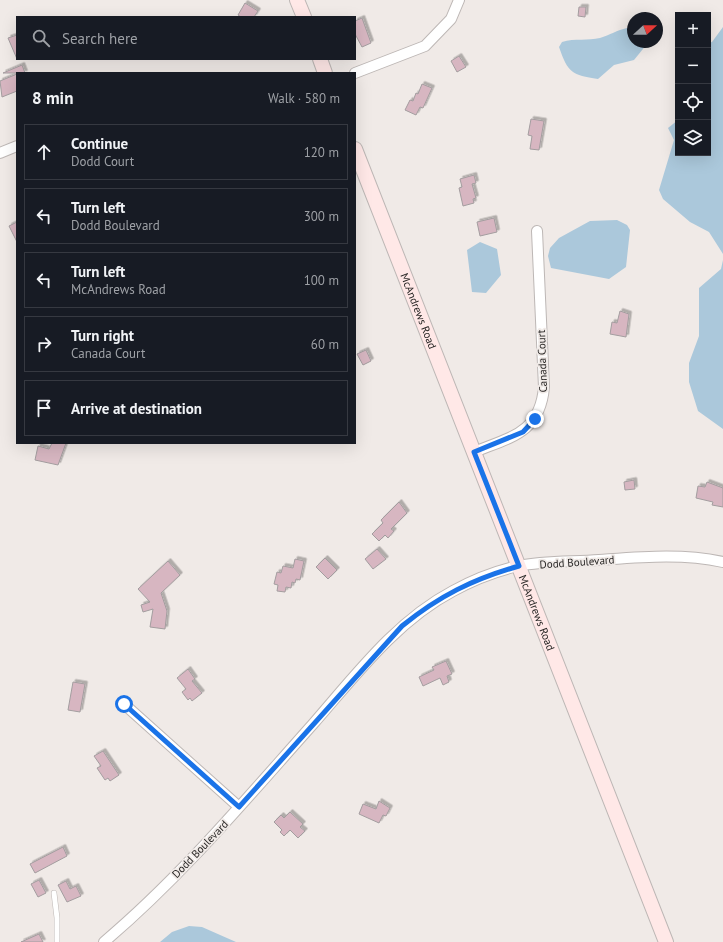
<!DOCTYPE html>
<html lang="en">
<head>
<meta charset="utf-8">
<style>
  :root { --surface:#171b24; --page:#20242c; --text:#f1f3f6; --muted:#9ea1a6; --line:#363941 }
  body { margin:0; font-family:"PT Sans",sans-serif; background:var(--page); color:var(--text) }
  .controls { position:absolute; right:12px; top:12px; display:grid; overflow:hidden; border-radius:0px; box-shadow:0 4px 16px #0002 }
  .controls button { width:36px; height:36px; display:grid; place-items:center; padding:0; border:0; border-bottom:1px solid var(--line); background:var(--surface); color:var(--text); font:20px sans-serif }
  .compass { position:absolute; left:627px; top:12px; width:36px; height:36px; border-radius:50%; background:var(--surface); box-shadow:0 4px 16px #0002; rotate:69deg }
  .stop { position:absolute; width:12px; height:12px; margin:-9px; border:3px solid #1a73e8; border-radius:50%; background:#fff }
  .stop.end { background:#1a73e8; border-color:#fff; box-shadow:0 1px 4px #0008 }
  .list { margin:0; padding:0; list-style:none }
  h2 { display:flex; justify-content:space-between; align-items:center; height:52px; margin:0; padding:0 16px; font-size:17px }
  h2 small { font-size:13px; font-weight:400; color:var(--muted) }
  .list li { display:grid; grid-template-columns:26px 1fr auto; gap:12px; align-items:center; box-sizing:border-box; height:56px; margin:0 8px 8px; padding:0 8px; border:1px solid var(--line); border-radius:0px }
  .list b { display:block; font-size:15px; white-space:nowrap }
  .list p { margin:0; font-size:13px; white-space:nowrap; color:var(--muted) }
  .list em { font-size:13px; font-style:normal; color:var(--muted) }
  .icon { flex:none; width:22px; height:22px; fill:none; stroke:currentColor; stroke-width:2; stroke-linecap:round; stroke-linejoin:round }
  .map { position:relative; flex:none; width:723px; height:942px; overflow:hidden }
  .search { position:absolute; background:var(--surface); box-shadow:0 4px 16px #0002; left:16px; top:16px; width:340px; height:44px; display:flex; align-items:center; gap:10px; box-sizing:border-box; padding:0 14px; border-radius:0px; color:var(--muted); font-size:15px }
  .panel { position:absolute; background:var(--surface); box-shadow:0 4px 16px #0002; left:16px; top:72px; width:340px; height:372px; border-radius:0px }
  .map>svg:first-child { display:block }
  .water { fill:#abc8db }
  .building { fill:#d7b6c1; stroke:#a39d9f; filter:url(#shadow) }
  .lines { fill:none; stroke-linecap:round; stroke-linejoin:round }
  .lane-casing { stroke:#bdb7b5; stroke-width:6 }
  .street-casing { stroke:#bdb7b5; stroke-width:12 }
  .secondary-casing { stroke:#bdb7b5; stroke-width:16 }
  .lane { stroke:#fff; stroke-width:5 }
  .street { stroke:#fff; stroke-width:10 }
  .secondary { stroke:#ffe8e7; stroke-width:14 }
  .route { stroke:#1a73e8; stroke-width:5 }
  .labels { text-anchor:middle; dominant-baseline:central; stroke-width:3.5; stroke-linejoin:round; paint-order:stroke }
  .street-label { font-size:11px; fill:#282625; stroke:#f0eae7 }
</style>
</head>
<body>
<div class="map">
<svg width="723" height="942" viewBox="0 0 723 942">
  <defs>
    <filter id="shadow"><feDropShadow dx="2.5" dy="-2.5" stdDeviation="0" flood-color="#0004"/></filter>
  </defs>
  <rect width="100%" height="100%" fill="#f0eae7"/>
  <path class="water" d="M723,27V254L709,232L690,222L663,199L659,190L674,140L668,128L678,120V153H708V43L712,42Z
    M627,28L633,30V42H646L647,44L634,60L614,65L598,79C572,75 568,73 559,47L562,42C575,38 588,41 600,38C610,35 617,30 627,28Z
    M617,220L627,225L630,230L626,267L609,279L551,268L548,256L550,248L559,238L590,221Z
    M480,242L497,249L501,275L486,293L472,292L467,250Z
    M723,260V429L698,411L689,382V363L699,336V288L721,269Z
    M189,926L202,927L236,942H160L172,932Z"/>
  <path class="building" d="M245,3L258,11L254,17H241L238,15Z
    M579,7H586L585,17L578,16Z
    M362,18L371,43L362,47L355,34V21Z
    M17,35V59L8,38Z
    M459,56L466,67L457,72L451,61Z
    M22,65L25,73H3Z
    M17,74V91L2,97L0,81Z
    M422,84L432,88L423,108L420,107L416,115L405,110L410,100L413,101L416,93L418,94Z
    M531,119L544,121L539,150L530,149L532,136L528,135Z
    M474,175L476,183L472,184L476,198L473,199L474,203L463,206L459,188L462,187L460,179Z
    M494,218L497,232L480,236L477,222Z
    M17,222V242L9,226Z
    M620,311L629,314L626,337L610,334L612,322L617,323Z
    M366,350L371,361L363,365L357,354Z
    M52,443H66L58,465L35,460L38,446L49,449Z
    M634,480L635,489L625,490L624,482Z
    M707,482L723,488V507L712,505L713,502L696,498L698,486L705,487Z
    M399,502L407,513L391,529L394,531L388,538L385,535L379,541L372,534L383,523L381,520Z
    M377,549L386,559L373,569L365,559Z
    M325,558L337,570L328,579L316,567Z
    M295,559L304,561L300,580L296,579L295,583L292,582L291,588L286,587L285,592L277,591L278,585L274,584L277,572L281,573L283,566L293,568Z
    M168,561L180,575L161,593L167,611L165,629L150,627L153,609L143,612L141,605L150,602L138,589Z
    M446,661L452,674L447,676L449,682L443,685L440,678L423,686L419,677L434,670L432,667Z
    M188,669L195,679L192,681L202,693L192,701L190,698L188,700L182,692L186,689L177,678Z
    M73,682L85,684L80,712L68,710Z
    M103,751L119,775L110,781L108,778L105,780L97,768L101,766L94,756Z
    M379,801L390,808L386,816L383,815L379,823L359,814L363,804L376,809Z
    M290,812L303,824L300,827L305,831L298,838L290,830L284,836L280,832L282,830L274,822L281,815L284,818Z
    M63,847L67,856L35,873L30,864Z
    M39,880L46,893L38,897L31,884Z
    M66,881L70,889L76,886L81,896L67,902L58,885Z
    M39,934L43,942H21Z"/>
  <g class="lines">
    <defs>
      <path id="lane" d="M54,893L57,918V942"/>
      <path id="street" d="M355,73L425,46L451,19L459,0
        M0,153L17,146
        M474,452C511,437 540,433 544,387L537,231
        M124,704L239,807
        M104,942C181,877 246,799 313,724C355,676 396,621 453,591C473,580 496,571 518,566C544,561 573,562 599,560C641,557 682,553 723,562"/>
      <g id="secondary">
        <path d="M297,0L304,17"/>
        <path d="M320,59L325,73"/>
        <path id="s1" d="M355,149L666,942"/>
      </g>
    </defs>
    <use href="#lane" class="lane-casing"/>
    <use href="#street" class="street-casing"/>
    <use href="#secondary" class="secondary-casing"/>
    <use href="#lane" class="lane"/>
    <use href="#street" class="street"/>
    <use href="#secondary" class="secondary"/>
  </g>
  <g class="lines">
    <path class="route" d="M124,704L239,807L402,626C439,596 473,579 519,566L474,452L523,432L535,419"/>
  </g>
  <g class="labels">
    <g class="street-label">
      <text stroke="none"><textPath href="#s1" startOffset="174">McAndrews Road</textPath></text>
      <text transform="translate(542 361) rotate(-92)">Canada Court</text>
      <text transform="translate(577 562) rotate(-4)">Dodd Boulevard</text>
      <text stroke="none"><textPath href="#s1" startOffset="498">McAndrews Road</textPath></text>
      <text transform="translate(200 849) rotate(-46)">Dodd Boulevard</text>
    </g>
  </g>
</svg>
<div class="controls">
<button>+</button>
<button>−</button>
<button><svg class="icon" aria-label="locate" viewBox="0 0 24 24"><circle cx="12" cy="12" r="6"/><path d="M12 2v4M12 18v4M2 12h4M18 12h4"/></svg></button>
<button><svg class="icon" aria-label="layers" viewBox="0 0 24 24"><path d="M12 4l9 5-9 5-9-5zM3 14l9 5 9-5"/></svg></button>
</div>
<svg class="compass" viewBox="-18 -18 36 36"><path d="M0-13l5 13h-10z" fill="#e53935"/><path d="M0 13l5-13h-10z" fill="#9ea1a6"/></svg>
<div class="stop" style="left:124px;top:704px"></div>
<div class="stop end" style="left:535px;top:419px"></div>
<div class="search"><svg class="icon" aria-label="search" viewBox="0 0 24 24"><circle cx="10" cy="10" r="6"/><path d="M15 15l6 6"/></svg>Search here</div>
<section class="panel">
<h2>8 min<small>Walk · 580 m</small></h2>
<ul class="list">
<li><svg class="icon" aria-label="ahead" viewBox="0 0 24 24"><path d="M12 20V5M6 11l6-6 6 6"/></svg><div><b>Continue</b><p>Dodd Court</p></div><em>120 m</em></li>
<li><svg class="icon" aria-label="left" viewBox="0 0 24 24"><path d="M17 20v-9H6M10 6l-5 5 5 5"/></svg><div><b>Turn left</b><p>Dodd Boulevard</p></div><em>300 m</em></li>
<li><svg class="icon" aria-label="left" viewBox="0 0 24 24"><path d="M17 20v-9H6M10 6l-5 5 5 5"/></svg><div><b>Turn left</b><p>McAndrews Road</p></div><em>100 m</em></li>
<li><svg class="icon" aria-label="right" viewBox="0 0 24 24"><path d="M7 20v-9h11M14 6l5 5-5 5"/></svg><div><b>Turn right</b><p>Canada Court</p></div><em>60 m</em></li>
<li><svg class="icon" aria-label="arrive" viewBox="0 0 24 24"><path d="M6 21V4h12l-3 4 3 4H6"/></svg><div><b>Arrive at destination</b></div></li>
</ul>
</section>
</div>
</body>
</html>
